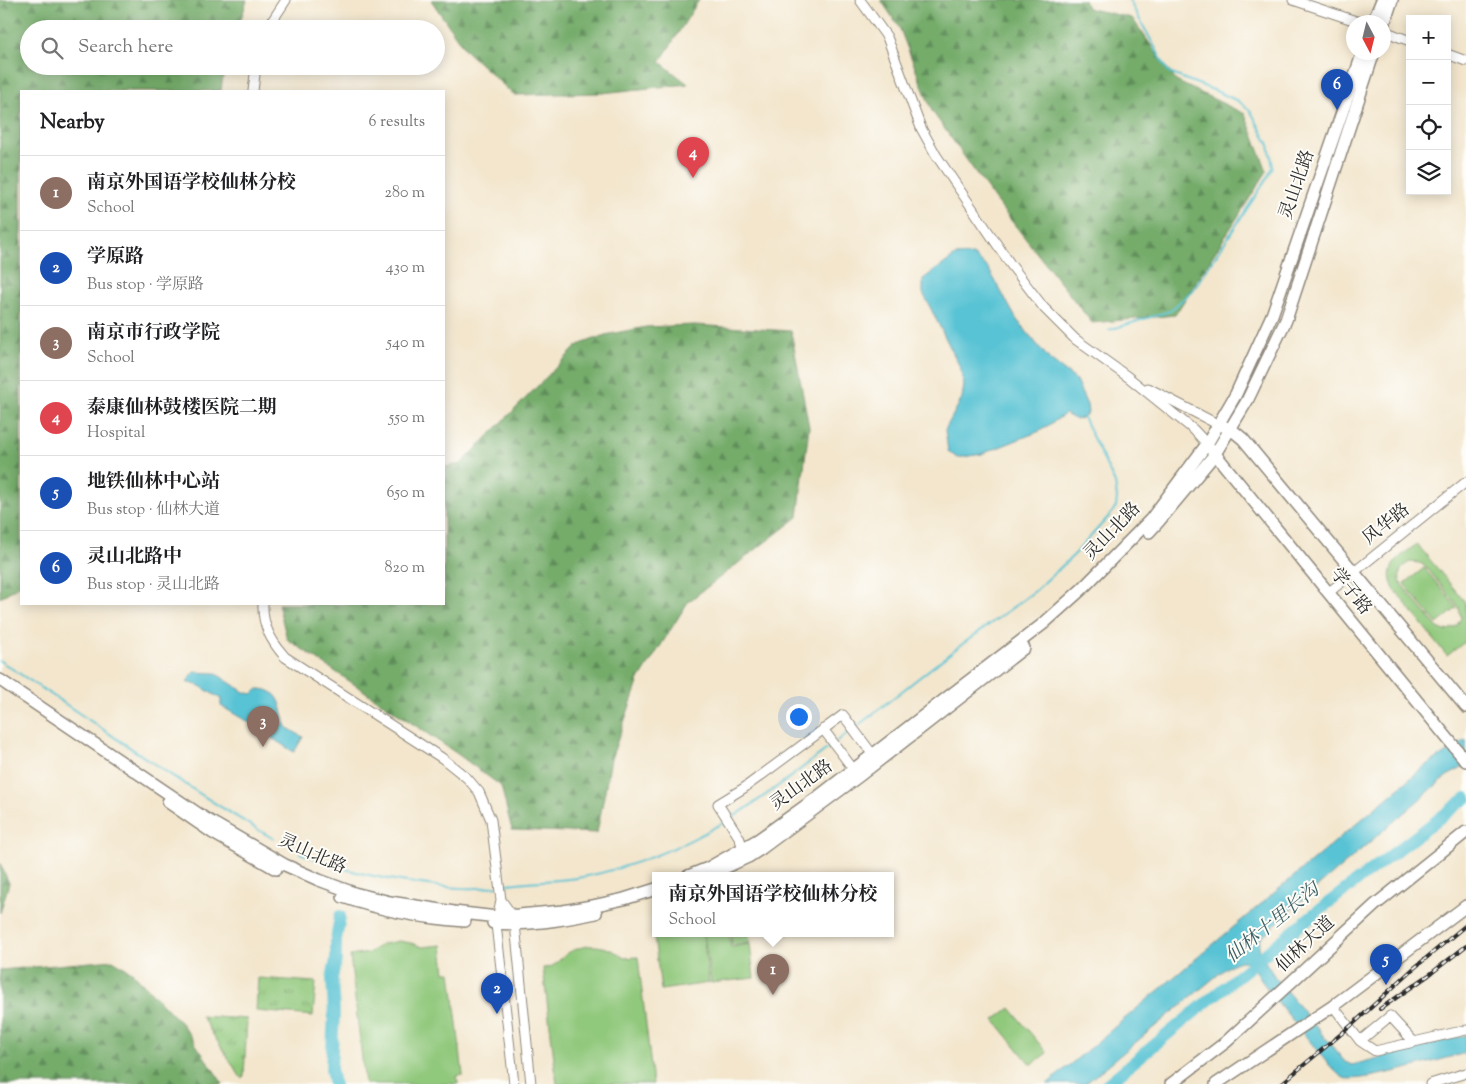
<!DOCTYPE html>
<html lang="en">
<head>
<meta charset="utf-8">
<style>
  :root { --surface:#fff; --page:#f6f6f6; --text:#202124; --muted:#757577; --line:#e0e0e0; --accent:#b5179e }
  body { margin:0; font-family:"Sorts Mill Goudy","Noto Serif SC",serif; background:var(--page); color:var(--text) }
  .controls { position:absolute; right:15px; top:15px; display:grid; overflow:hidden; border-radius:0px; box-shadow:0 2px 12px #0003 }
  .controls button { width:45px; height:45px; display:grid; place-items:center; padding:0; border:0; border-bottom:1px solid var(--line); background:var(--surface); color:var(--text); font:25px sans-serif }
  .compass { position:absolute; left:1346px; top:15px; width:45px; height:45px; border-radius:50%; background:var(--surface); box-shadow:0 2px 12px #0003; rotate:173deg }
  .you { position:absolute; left:798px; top:716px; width:18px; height:18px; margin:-12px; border:4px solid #fff; border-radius:50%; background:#1a73e8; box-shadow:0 0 0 8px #1a73e833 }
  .badge { display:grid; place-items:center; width:32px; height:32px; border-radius:50%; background:var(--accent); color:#fff; font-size:16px; font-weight:700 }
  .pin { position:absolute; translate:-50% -41px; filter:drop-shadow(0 1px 2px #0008) }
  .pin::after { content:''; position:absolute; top:26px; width:18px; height:15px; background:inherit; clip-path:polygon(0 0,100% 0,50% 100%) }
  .popup { position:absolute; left:652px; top:872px; width:242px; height:65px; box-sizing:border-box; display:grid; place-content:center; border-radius:0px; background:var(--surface); filter:drop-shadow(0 1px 4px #0005); font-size:16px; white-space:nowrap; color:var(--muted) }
  .popup b { font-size:19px; color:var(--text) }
  .popup::after { content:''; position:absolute; left:50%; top:100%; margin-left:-10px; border:10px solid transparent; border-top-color:var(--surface) }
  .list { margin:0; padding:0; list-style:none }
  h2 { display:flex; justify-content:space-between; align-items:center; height:65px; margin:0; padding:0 20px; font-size:21px }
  h2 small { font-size:16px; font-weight:400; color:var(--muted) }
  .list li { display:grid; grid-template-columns:32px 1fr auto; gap:15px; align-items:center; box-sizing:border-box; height:75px; padding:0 20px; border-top:1px solid var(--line) }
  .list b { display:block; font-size:19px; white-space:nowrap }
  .list p { margin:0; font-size:16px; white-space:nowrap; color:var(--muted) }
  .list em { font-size:16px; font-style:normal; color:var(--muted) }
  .icon { flex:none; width:28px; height:28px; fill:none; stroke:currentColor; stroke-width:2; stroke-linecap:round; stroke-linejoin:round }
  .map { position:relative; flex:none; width:1466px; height:1084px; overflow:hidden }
  .search { position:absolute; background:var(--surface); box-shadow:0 2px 12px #0003; left:20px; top:20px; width:425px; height:55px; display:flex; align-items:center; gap:12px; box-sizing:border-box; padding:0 18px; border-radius:28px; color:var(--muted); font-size:19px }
  .panel { position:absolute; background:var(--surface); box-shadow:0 2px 12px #0003; left:20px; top:90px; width:425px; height:515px; border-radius:0px }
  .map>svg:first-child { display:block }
  .grass { fill:url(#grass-tufts); stroke:#5e7a53 }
  .forest { fill:url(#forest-firs); stroke:#506c4b }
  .park { fill:#90c87b; stroke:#5e7a53; fill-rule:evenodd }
  .water { fill:#59c3d4; stroke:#427780 }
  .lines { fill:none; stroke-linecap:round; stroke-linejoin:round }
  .stream { stroke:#59c3d4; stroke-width:2 }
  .river { stroke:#59c3d4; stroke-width:12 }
  .minor-casing { stroke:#8f887c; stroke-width:11 }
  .major-casing { stroke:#8f887c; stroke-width:14 }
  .minor { stroke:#fff; stroke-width:9 }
  .major { stroke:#fff; stroke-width:11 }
  .rail-casing { stroke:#2b2b2b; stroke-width:4 }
  .rail { stroke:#fdfcf7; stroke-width:2; stroke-dasharray:5.5; stroke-linecap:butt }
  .labels { text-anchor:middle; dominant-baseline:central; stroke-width:4; stroke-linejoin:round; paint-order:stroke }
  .street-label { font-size:18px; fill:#2b2b2b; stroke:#fdfcf7 }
  .water-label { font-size:19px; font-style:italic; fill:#3b6066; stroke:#fdfcf7 }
</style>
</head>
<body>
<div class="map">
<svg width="1466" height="1084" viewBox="0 0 1466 1084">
  <defs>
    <pattern id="grass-tufts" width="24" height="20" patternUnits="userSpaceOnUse" patternTransform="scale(1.25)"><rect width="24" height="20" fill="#90c87b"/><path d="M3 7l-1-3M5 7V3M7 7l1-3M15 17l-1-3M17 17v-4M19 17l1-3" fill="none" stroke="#76a365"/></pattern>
    <pattern id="forest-firs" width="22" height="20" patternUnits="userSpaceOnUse" patternTransform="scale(1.25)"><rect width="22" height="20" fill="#74ac6b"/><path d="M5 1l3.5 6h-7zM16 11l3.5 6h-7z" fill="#5f8c58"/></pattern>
  </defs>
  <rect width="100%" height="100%" fill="#fdfcf7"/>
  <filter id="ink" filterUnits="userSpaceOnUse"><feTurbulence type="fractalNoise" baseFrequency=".02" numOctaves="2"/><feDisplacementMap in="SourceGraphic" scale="10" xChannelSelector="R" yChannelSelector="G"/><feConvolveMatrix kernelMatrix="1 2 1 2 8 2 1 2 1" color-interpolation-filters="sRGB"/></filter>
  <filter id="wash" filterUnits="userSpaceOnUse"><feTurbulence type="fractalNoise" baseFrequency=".0096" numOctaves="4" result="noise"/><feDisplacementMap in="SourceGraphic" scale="20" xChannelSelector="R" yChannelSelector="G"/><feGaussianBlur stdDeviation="1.12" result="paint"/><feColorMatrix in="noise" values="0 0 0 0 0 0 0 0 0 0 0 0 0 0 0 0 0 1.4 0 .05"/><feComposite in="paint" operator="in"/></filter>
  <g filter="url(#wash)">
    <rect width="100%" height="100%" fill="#f3e6cd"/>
    <path class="grass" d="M258,978L316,982L313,1016L256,1011Z
      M201,1016L247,1019L244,1076L241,1078Z"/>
    <path class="forest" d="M0,0H247L238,29H29V66H227L222,82L221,91H21V584L0,598Z
      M431,0H699L660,62L688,84L602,93L514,95L466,51Z
      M881,0H1084L1087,8L1132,18L1176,81L1245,114L1267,171L1175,315L1092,323L995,200L932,111L900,29Z
      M694,325L791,331L809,427L798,517L688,602L639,680L611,759L597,833L512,830L501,786L456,753L287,639L278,604H444V467L461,464L578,345L605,335L646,327Z
      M0,863L9,883L0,913Z
      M113,960L132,972L182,1024L223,1084H0V970Z"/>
    <path class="park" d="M1417,544L1466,603V641L1447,656L1394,589C1382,566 1401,556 1417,544ZM1410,562L1420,563L1426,567L1459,608L1461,618L1456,627L1445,631L1438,628L1402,585C1397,575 1400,567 1410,562Z
      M1424,568L1457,608L1437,624L1404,584Z
      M653,929H655L656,934H703L709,983L661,990Z
      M704,934H729L731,947L750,944L754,978L711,983Z
      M731,934H749L750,943L732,945Z
      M399,941L411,943L422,947L442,945L445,972H451L463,1075L457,1076L458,1084H365L350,956L368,953L383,944Z
      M587,946C602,945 613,949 624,958L638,957L653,1084H557L543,968C556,967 555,963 564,956C571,950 578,948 587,946Z
      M1010,1008L1047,1053L1031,1065L994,1020Z"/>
    <path class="water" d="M973,255L988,268L1017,320L1050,360L1075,379L1087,405L1088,413L1083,417L1077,420L1065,414L1040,431L982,454L957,458L948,451L945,430L962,398L964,385L960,367L923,293V279L955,256Z
      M194,672L215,673L244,692L252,694L258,689C282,689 281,708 286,727L303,737L294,752L267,735L268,732L257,725L255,726L221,706V699L200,686L187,682Z
      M1466,740V766L1447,776L1294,907L1261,938L1259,947L1261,955L1275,977L1345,1062L1352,1065L1466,1035V1053C1445,1058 1359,1084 1344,1078C1333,1072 1320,1054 1312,1044C1298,1027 1283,1009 1269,991C1263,984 1256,968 1249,963C1240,958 1232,964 1225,969L1085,1084H1047L1425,766Z"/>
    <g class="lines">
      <path class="stream" d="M1109,330L1170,311L1194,289L1268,177L1273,167L1269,145L1250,110L1238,101L1216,91L1169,73L1129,0
        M0,661C92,720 180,785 274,839
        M855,728L953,651L1035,591L1074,555L1110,515L1116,507L1117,498L1115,483L1083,417
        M837,741L851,731
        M730,819C766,797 798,771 831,746
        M300,853C312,857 324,862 336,866C366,876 397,881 428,885C452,888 474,890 497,886
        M502,885C529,880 556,882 583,877C632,867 682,847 726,821"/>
      <path class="river" d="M334,1084L331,1069L334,1013L332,978L336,960V940L340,916
        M1107,1084L1315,913L1466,798"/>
    </g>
  </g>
  <g filter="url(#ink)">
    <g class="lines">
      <defs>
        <path id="minor" d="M860,0L887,37L921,128L936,155L1011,265L1044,308L1075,339L1128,377L1194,430L1207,444
          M1293,0L1359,22
          M267,29L286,0
          M1384,31L1410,41
          M1447,54L1466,61
          M253,91L256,66
          M1148,388L1219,425
          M1328,593L1466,482
          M263,604C262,625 271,641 285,657L442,758L467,778L479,792L491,820L501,900L496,924L514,1084
          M823,729L857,774
          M743,848L739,837L718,804L744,788L843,715L876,759
          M501,900L512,915L515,924L531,1084
          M1333,1006L1360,1041L1375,1051L1466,1030
          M1360,1041L1390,1016L1414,1042
          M1430,1084L1466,1073"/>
        <path id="major" d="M1373,22L1382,0
          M1384,24L1392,0
          M1225,427L1231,429L1243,439L1466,707
          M1211,449L1466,761
          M1149,532L1159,521L1215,454L1247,401L1286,320L1374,52
          M0,680L206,819L285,865L319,880L354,893L390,902L454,912L497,917L563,911L592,906L624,899L656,889
          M168,802L213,833L276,869
          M688,876L708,868L759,839L815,799L1043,624L1082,589L1151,519L1207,444L1236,394L1272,315L1363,52
          M707,876L748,857L762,848L859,776L1024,648
          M343,897C383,911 423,918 465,921
          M493,923C527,926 562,920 596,913
          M1171,1084L1226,1042L1375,905L1466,832
          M1216,1084L1333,1006L1466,906"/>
      </defs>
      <use href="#minor" class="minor-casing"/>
      <use href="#major" class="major-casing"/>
      <use href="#minor" class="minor"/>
      <use href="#major" class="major"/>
      <defs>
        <path id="rail" d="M1380,1009L1429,975L1466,946
          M1281,1084L1353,1024L1413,969L1466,925"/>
      </defs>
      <use href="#rail" class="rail-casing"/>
      <use href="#rail" class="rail"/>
    </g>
  </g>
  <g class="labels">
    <g class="street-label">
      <text transform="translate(1298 185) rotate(-71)">灵山北路</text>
      <text transform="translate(1387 525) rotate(-39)">风华路</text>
      <text transform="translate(1113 532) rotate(-46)">灵山北路</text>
      <text transform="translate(1350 592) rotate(51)">学子路</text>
      <text transform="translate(802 786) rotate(-36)">灵山北路</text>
      <text transform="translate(312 855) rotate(24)">灵山北路</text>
      <text transform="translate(1306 945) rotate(-43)">仙林大道</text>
    </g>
    <g class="water-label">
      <text transform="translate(1273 924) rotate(-39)">仙林十里长沟</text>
    </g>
  </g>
</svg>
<div class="controls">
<button>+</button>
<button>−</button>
<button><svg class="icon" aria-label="locate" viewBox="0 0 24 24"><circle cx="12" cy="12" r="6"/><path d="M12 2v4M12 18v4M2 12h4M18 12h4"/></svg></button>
<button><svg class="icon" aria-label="layers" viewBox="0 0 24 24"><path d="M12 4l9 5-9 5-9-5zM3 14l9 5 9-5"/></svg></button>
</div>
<svg class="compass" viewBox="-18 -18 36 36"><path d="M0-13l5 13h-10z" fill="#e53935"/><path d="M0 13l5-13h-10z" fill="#757577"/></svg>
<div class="you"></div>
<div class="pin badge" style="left:773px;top:995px;background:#8d6e63">1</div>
<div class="popup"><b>南京外国语学校仙林分校</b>School</div>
<div class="pin badge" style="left:497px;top:1014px;background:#1a4fb4">2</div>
<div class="pin badge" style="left:263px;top:747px;background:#8d6e63">3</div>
<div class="pin badge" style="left:693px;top:178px;background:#e0444e">4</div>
<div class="pin badge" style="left:1386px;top:985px;background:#1a4fb4">5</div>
<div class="pin badge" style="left:1337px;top:110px;background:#1a4fb4">6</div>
<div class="search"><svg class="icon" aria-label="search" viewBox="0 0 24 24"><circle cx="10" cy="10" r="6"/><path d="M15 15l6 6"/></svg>Search here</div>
<section class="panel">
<h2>Nearby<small>6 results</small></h2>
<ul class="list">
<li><span class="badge" style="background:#8d6e63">1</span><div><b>南京外国语学校仙林分校</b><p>School</p></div><em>280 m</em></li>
<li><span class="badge" style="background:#1a4fb4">2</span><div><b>学原路</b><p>Bus stop · 学原路</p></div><em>430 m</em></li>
<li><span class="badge" style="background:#8d6e63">3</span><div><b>南京市行政学院</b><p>School</p></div><em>540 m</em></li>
<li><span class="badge" style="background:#e0444e">4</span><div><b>泰康仙林鼓楼医院二期</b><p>Hospital</p></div><em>550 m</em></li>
<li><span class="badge" style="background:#1a4fb4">5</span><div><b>地铁仙林中心站</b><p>Bus stop · 仙林大道</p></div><em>650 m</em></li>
<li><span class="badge" style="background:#1a4fb4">6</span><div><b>灵山北路中</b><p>Bus stop · 灵山北路</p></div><em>820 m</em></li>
</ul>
</section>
</div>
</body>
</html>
